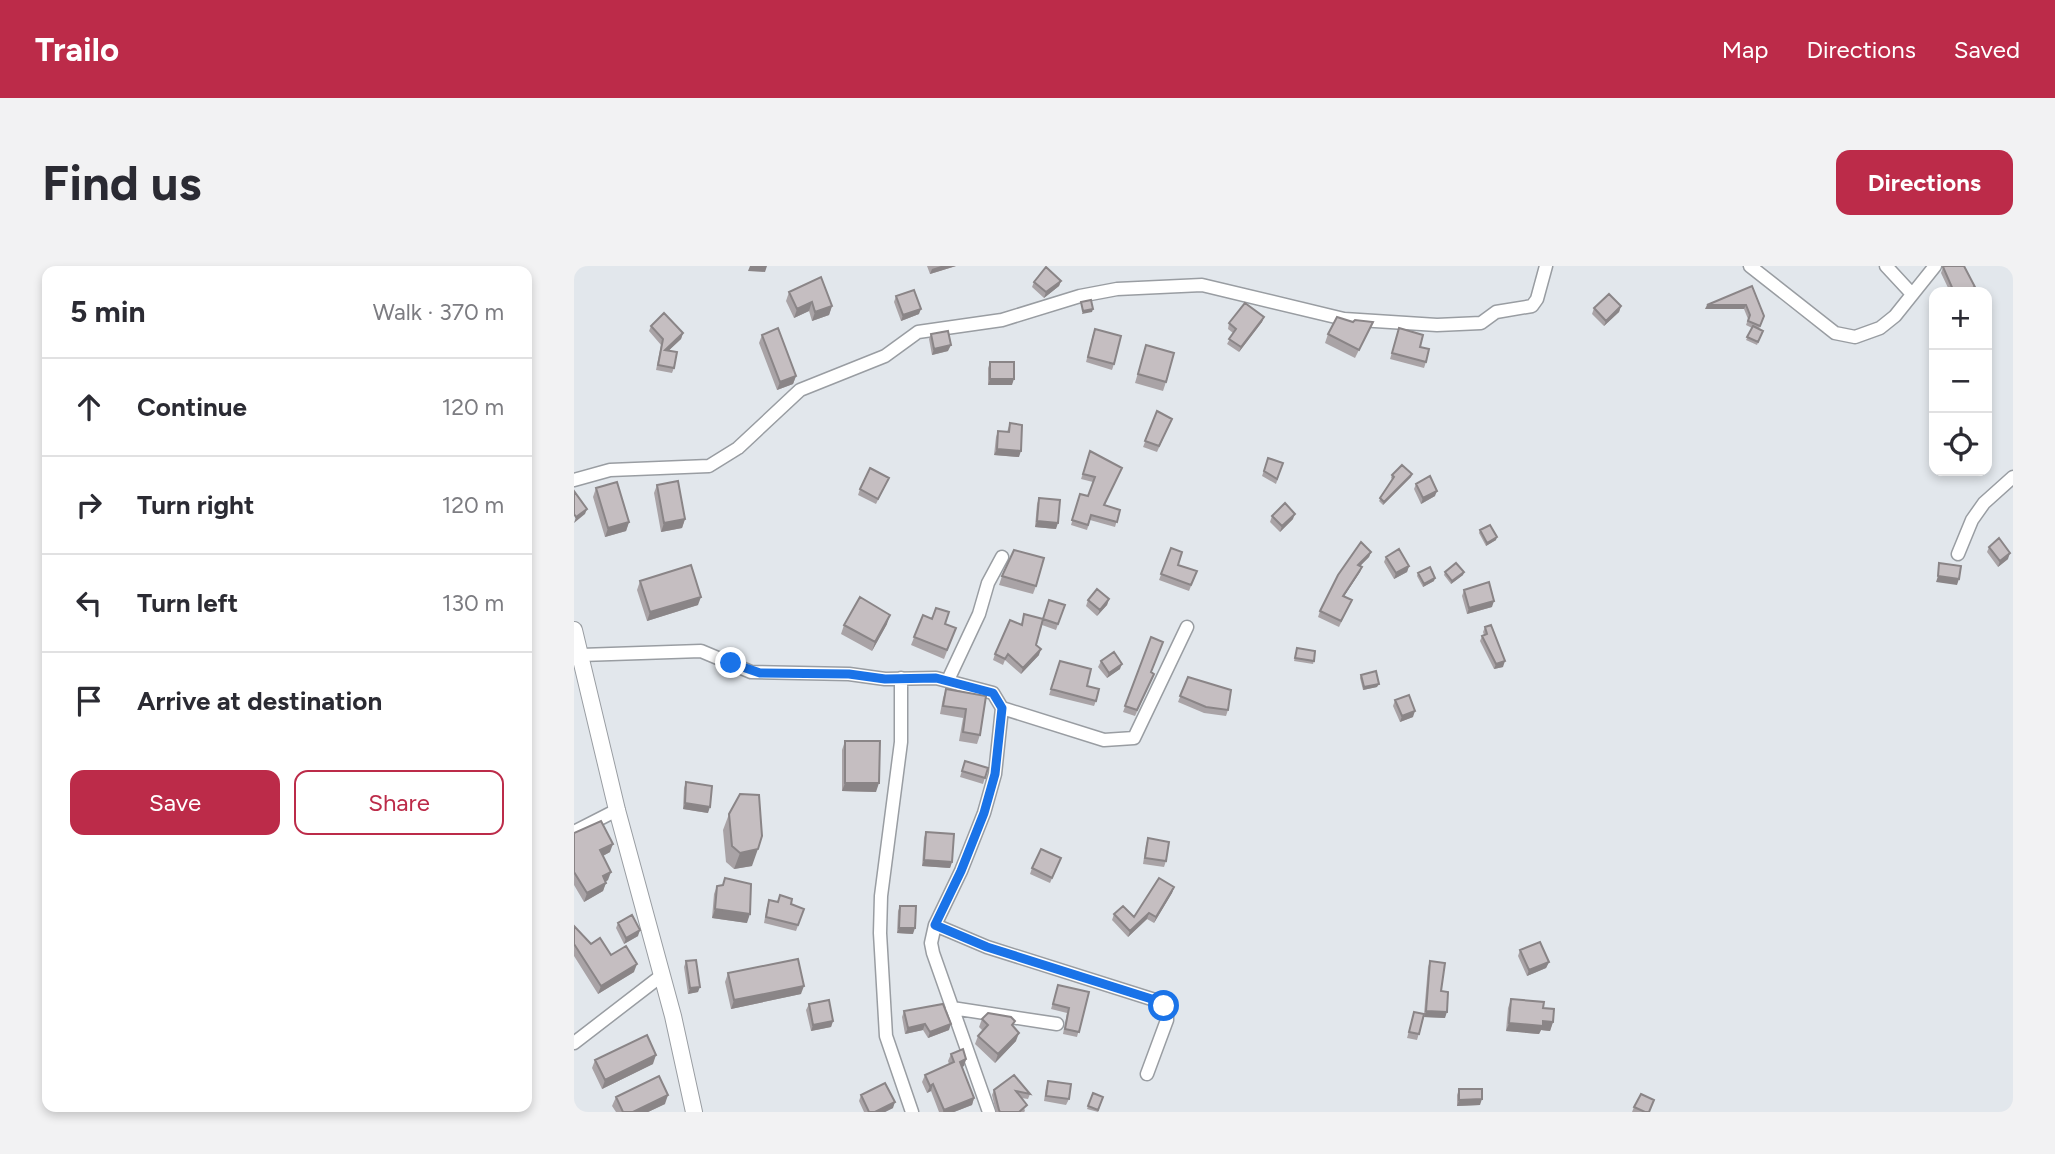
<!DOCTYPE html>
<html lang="en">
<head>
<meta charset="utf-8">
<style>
  :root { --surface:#fff; --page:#f2f2f3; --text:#2b2b33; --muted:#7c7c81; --line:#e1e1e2; --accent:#bc2b49 }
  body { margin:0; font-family:Figtree,sans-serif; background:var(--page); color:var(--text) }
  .controls { position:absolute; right:21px; top:21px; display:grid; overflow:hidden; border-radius:14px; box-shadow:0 4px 10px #0003 }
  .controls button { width:63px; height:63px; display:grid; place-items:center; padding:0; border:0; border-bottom:2px solid var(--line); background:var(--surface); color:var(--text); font:35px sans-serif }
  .stop { position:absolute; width:21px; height:21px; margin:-16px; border:5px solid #1a73e8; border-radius:50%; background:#fff }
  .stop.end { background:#1a73e8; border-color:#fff; box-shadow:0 2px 7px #0008 }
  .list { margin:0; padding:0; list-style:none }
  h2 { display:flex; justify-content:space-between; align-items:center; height:91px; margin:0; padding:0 28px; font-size:30px }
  h2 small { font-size:23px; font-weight:400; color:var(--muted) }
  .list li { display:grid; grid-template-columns:46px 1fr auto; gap:21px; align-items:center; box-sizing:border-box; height:98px; padding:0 28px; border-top:2px solid var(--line) }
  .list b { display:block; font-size:26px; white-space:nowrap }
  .list em { font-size:23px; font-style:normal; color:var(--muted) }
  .actions { display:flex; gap:14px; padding:21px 28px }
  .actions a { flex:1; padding:16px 0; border:2px solid var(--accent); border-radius:14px; text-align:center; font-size:24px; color:var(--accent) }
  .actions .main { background:var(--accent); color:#fff }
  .icon { flex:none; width:38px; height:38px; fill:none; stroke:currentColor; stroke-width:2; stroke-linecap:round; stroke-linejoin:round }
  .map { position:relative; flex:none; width:1439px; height:846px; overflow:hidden; border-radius:14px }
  header { display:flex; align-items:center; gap:42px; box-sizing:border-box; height:98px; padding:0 35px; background:var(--accent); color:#fff }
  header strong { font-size:33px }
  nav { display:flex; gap:38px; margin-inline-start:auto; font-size:24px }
  .intro { display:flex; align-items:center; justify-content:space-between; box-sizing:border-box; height:168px; padding:0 42px }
  h1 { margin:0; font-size:49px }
  .button { padding:18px 32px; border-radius:14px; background:var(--accent); color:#fff; font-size:24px; font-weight:700 }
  main { display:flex; gap:42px; padding:0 42px }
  aside { flex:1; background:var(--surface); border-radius:14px; box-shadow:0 4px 10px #0003 }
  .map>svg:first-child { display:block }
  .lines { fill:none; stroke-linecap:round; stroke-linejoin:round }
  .minor-casing { stroke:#999da2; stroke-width:15 }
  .tertiary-casing { stroke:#999da2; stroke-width:18 }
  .minor { stroke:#fff; stroke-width:12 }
  .tertiary { stroke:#fff; stroke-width:16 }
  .wall { fill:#a9a3a6 }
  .shaded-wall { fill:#8a8587 }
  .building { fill:#c5bec1; stroke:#8a8587; stroke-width:2 }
  .route { stroke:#1a73e8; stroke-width:9 }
</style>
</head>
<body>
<header>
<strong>Trailo</strong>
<nav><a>Map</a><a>Directions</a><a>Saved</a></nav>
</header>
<div class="intro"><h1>Find us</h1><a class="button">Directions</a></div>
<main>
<aside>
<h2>5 min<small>Walk · 370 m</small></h2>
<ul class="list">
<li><svg class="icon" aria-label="ahead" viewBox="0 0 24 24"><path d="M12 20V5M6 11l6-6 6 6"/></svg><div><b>Continue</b></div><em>120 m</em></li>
<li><svg class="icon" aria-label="right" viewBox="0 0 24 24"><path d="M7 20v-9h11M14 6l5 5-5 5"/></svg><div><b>Turn right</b></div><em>120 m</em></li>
<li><svg class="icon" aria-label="left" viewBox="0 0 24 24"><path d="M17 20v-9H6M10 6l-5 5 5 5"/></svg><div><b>Turn left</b></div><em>130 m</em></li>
<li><svg class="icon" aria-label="arrive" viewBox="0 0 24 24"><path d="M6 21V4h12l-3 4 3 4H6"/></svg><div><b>Arrive at destination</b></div></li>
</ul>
<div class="actions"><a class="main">Save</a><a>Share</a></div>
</aside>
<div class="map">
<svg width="1439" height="846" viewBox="0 0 1439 846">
  <rect width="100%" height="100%" fill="#e2e7ec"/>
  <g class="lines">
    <defs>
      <path id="minor" d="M1176,0L1261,67L1281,71L1306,62L1321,50L1361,0
        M1312,0L1338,28
        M0,214L36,204L135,200L164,182L226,124L311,90L344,66L428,54L506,30L543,23L628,19L770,53L863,59L907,57L922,46L958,40L963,33L972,0
        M1384,288L1398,254L1410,237L1439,211
        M7,389L127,385L177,406L275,408L311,413L362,412L419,427L428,442L421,508L410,547L387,605L361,659L413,681L584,735L593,747V754L573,808
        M327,412V476L307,630L306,667L312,770L338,846
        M374,414L405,348L414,317L428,291
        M428,442L530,474L560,472L613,361
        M0,566L43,544
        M361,659L357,677L359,687L415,846
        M378,742L483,758
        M0,777L87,710"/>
      <path id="tertiary" d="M0,364L43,544L99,750L120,846"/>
    </defs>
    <use href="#minor" class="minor-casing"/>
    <use href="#tertiary" class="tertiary-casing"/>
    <use href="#minor" class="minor"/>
    <use href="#tertiary" class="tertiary"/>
  </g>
  <path class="wall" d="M353,0H382L356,8Z
    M1369,1L1399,26H1376L1367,7Z
    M487,15L485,20L470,32L458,21L460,16Z
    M1178,20L1190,50L1185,63L1189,65L1183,79L1172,74L1178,62L1172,59L1174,53L1170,43H1131Z
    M215,26L258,40L255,49L238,55L235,45L220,52L212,35Z
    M322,30L345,48L327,55L320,36Z
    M1047,40L1045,46L1030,60L1018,48L1020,42Z
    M690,51L688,56L665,86L653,78L659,67L654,63L655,57Z
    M77,60L109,67L107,73L94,85L100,102L98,107L82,104L87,79L75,65Z
    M825,62L846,81L852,96L850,102L816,93Z
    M795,64L781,92L751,77L754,68Z
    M357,68L374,85L358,89L355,73Z
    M519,68L540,98L538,104L512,96Z
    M188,69L222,110L219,118L203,124L185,77Z
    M572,79L592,116L589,125L561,117Z
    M416,96L438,119H414V102Z
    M583,145L598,153L583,186L569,181Z
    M436,157L445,191L420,189L422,171L424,165L433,166Z
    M516,185L530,239L546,244L541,261L516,254L513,264L497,259L506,228L514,230L519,216L507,213Z
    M694,192L709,197L702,218L688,210Z
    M838,208L837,211L809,239L805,235L819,214L817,212L818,209Z
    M315,212L302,238L284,229L286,223Z
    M842,218L861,230L847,238L840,223Z
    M83,219L111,253L108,262L87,266L80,227Z
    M22,222L55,256L52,265L31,271L19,231Z
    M465,232L482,263L461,261L463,238Z
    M698,250L719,253L706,266L696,256Z
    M906,264L922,274L912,280L905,267Z
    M1415,281L1434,293L1424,301L1413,286Z
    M597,282L604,299L623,305L615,325L585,314Z
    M797,286L795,291L786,300L788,301L786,306L770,330L778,334L765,361L744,351L746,345Z
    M812,291L835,300L833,306L820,313L810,296Z
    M871,306H890L889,309L877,318L870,309Z
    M844,307L860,315L849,321L843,310Z
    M428,310L462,320L459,328L425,319Z
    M66,315L124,339L73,355L63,324Z
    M890,324L918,341L893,348L888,330Z
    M535,333L533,339L523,350L512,340L514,334Z
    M491,339L482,364L468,359L462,379L465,389L447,408L431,394L429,399L419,394L421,388L447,359L450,348L469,353Z
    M349,349L382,362L370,393L337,379Z
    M313,358L298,385L267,368L270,359Z
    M911,361L929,401L920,403L906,375L908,370L910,369L909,366Z
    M577,371V406L578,413L561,450L549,446Z
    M723,382L740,395L739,398L720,395Z
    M486,395L513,420L522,435L520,440L475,429Z
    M527,395L546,403L533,412L524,401Z
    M787,409L803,421L789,424L786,412Z
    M614,411L654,444L652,450L630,447L604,436Z
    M372,423L412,430L406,469L403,478L385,475L389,452L366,448L369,432Z
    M821,434L839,451L826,456L819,440Z
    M271,475L302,526L268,525V484Z
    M391,495L414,502L409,518L386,511Z
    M112,516L134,547L109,543L110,522Z
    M155,548L178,600L160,603L152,596L149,564Z
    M352,566L378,596L376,602L348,600L350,572Z
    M0,567L36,586L29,590L34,614L32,615L29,625L10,636L0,619Z
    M574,572L592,595L590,601L569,598L572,578Z
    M487,592L476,617L456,608L458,602Z
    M143,620L173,657L138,652L140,628Z
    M600,621L598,627L580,657L573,653L554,671L538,654L540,648L560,651Z
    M195,634L217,638L230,643L222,665L190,657L193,640Z
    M326,640L339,668L323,667L324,645Z
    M44,657L64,670L50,678L42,662Z
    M0,660L17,678L37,689L60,706L24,728L0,690Z
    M946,684L975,696L972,702L953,710L944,690Z
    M112,695L124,726L114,728L110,701Z
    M856,695L867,725L871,752L850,751L843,774L833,772L840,746L850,748L854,701Z
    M154,707L227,728L157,743L151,716Z
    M484,719L515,726L503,771L489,768L493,747L477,743Z
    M937,733L969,742L979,756L976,765L967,764L965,768L932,765L934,742Z
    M235,738L259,755L257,761L237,765L232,744Z
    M330,745L375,764L354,772L349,764L331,768L328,751Z
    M408,753L441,755L439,760L442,775L421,797L401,778L404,770L409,765L405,761Z
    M377,788L392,793L390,800L388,801L400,832L398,839L380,846H365L357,825L353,827L348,816L351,809L375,798L374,795Z
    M21,794L79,798L28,823L18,802Z
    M440,809L456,828L454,833L447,832L451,845L450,846H422L418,829L420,824Z
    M474,815L495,833L492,839L470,835L472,821Z
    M885,823L906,839L883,840V829Z
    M519,827L529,831L524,846L513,843Z
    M287,829L319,842L311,846H290L285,835Z
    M42,831L91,838L74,846H42L38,840Z
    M1078,840L1075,846H1058L1060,841Z"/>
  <path class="shaded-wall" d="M176,0H193L191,6L174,5Z
    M367,0H382L356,8L358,3Z
    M487,15L485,20L470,32L472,26Z
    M1401,21L1399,26H1390Z
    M238,36L235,45L220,52L223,43Z
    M1133,39H1172L1170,43H1131Z
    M258,40L255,49L238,55L241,46Z
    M1047,40L1045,46L1030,60L1032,55Z
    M347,43L345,48L327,55L329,49Z
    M519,43L518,46L508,48L509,45Z
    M690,51L688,56L665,86L667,81Z
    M109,67L107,73L89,90L91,84Z
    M377,79L374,85L358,89L360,83Z
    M222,110L219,118L203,124L206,116Z
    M416,113H440L438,119H414Z
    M423,183L447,185L445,191L420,189Z
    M838,208L837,211L809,239L810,236Z
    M863,225L861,230L847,238L849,232Z
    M13,243L11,248L0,257L2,251Z
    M721,248L719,253L706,266L708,260Z
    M111,253L108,262L87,266L90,257Z
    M463,255L484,257L482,263L461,261Z
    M55,256L52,265L31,271L34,262Z
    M923,271L922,274L912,280L913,277Z
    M797,286L795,291L782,304L784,299Z
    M1436,287L1434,293L1424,301L1426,295Z
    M835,300L833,306L820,313L822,307Z
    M788,301L786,306L767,335L769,330Z
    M890,306L889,309L877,318L878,315Z
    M1364,310L1385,313L1383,319L1362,316Z
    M861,312L860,315L849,321L850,318Z
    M127,331L124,339L73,355L76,346Z
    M535,333L533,339L523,350L526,344Z
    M920,335L918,341L893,348L895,342Z
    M316,349L313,358L298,385L301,376Z
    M467,383L465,389L447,408L449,402Z
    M931,395L929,401L920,403L922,398Z
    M548,398L546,403L533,412L535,407Z
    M805,418L803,421L789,424L790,421Z
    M841,445L839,451L826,456L828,450Z
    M271,517H305L302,526L268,525Z
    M111,537L136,541L134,547L109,543Z
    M39,578L36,586L23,593L26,584Z
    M184,583L178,600L160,603L166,587Z
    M350,594L378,596L376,602L348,600Z
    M37,606L34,614L26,619L29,610Z
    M32,617L29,625L10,636L13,627Z
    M600,621L598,627L580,657L582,651Z
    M141,643L176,648L173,657L138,652Z
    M575,647L573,653L554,671L556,665Z
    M325,662H341L339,668L323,667Z
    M66,664L64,670L50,678L52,672Z
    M975,696L972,702L953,710L955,704Z
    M63,698L60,706L24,728L27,720Z
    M230,720L227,728L157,743L160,734Z
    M126,721L124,726L114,728L116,722Z
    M852,745L873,746L871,752L850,751Z
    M259,755L257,761L237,765L239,759Z
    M969,755L979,756L976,765L967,764L965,768L932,765L935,757Z
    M351,758L349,764L331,768L334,762Z
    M377,758L375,764L354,772L356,766Z
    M445,767L442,775L421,797L424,788Z
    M82,789L79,798L28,823L31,814Z
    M392,793L390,800L383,803L386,796Z
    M359,818L357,825L353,827L356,820Z
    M94,829L91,838L74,846H59Z
    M400,832L398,839L380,846H369L370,844Z
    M908,833L906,839L883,840L885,834Z
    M321,836L319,842L311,846H301Z"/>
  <path class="building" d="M1371,0H1390L1401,21L1390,26H1380L1369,1Z
    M472,1L487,15L472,26L460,16Z
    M247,11L258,40L241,46L238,36L223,43L215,26Z
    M1178,20L1190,50L1186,60L1174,55L1176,49L1172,39H1133Z
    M340,24L347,43L329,49L322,30Z
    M1035,28L1047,40L1032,55L1020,42Z
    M517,34L519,43L509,45L507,36Z
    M671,37L690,51L667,81L655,73L662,63L655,57Z
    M90,47L109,67L91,84L103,86L100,102L84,99L89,73L77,60Z
    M763,51L779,56L781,54L799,56L785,84L754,68Z
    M1179,60L1189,65L1184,76L1173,71Z
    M204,62L222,110L206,116L188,69Z
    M825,62L849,69L846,81L855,83L852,96L818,87Z
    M521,63L547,70L540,98L514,91Z
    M374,65L377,79L360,83L357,68Z
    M572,79L600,87L592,116L564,108Z
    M416,96H440V113H416Z
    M583,145L598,153L585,180L571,175Z
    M436,157L448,159L447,185L423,183L424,165L435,166Z
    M516,185L548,202L530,239L546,244L543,256L517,249L514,259L498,254L506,228L514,230L521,211L509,208Z
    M694,192L709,197L703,213L690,205Z
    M828,199L838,208L810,236L806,232L820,211L818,209Z
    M296,202L315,212L304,233L286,223Z
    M856,210L863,225L849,232L842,218Z
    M104,215L111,253L90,257L83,219Z
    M43,216L55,256L34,262L22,222Z
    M0,225L13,243L2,251L0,248Z
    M465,232L486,234L484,257L463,255Z
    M711,237L721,248L708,260L698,250Z
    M916,259L923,271L913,277L906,264Z
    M1425,272L1436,287L1426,295L1415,281Z
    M787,276L797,286L784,299L788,301L769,330L778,334L767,355L746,345L764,309Z
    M597,282L608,286L604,299L623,305L617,319L587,308Z
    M825,283L835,300L822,307L812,291Z
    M440,284L470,292L462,320L428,310Z
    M882,297L890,306L878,315L871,306Z
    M1365,297L1387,300L1385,313L1364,310Z
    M117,299L127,331L76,346L66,315Z
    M856,301L861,312L850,318L844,307Z
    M915,316L920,335L895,342L890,324Z
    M523,323L535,333L526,344L514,334Z
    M286,331L316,349L301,376L270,359Z
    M475,334L491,339L484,358L469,353Z
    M362,342L375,346L371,358L382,362L373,384L340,371L349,349L358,353Z
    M450,348L469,353L462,379L467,383L449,402L434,388L431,393L421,388L436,354L448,359Z
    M917,359L931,395L922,398L908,370L913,368L911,361Z
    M577,371L589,376L577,406L580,408L563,444L551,440Z
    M723,382L741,385L740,395L721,392Z
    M540,386L548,398L535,407L527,395Z
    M486,395L517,403L513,420L525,423L522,435L477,423Z
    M802,405L805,418L790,421L787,409Z
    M614,411L657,424L654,444L632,441L606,430Z
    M372,423L412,430L406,469L389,466L392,443L369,440Z
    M835,429L841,445L828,450L821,434Z
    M271,475H306L305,517H271Z
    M391,495L414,502L411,512L388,505Z
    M112,516L138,520L136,541L111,537Z
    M166,528L185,529L188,570L184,583L166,587L158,580L155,548Z
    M27,555L39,578L26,584L37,606L29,610L32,617L13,627L0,606V567Z
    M352,566L380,568L378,596L350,594Z
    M574,572L595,576L592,595L571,592Z
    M467,583L487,592L478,612L458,602Z
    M151,612L177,618L176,648L141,643L143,620L149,619Z
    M585,612L600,621L582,651L575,647L556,665L540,648L549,640L560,651Z
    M206,629L218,633L217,638L230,643L224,659L192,651L195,634L204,636Z
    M326,640H342L341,662H325Z
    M58,649L66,664L52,672L44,657Z
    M0,660L17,678L26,672L37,689L52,680L63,698L27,720L0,678Z
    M966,676L975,696L955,704L946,684Z
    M224,693L230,720L160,734L154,707Z
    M122,694L126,721L116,722L112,695Z
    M856,695L871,697L867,725L874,726L873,746L852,745Z
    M484,719L515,726L505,766L491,763L495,742L479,738Z
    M937,733L970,736L969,742L980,743L979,756L969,755V760L935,757Z
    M255,734L259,755L239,759L235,738Z
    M369,738L377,758L356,766L351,758L334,762L330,745Z
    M840,746L850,748L845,768L835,766Z
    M414,747L437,751L441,755L438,759L445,767L424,788L404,770L414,759L408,753Z
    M73,769L82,789L31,814L21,794Z
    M389,783L392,793L386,796L400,832L370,844L359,818L356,820L351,809L380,796L377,788Z
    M440,809L456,828L442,825L453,839L445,846H426L425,844L420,824Z
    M85,810L94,829L59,846H49L42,831Z
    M474,815L497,818L495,833L472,830Z
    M311,817L321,836L301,846H295L287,829Z
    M885,823H908V833L885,834Z
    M519,827L529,831L524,844L514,840Z
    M1067,828L1080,834L1075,846H1071L1060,841Z"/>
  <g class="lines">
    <path class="route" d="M157,397L186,407L275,408L311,413L362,412L419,427L428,442L421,508L410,547L387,605L361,659L413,681L584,735L590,740"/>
  </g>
</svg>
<div class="controls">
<button>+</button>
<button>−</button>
<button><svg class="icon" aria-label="locate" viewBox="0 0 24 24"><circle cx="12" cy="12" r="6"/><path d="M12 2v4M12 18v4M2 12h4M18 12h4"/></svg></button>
</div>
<div class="stop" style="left:590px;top:740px"></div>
<div class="stop end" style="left:157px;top:397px"></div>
</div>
</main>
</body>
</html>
